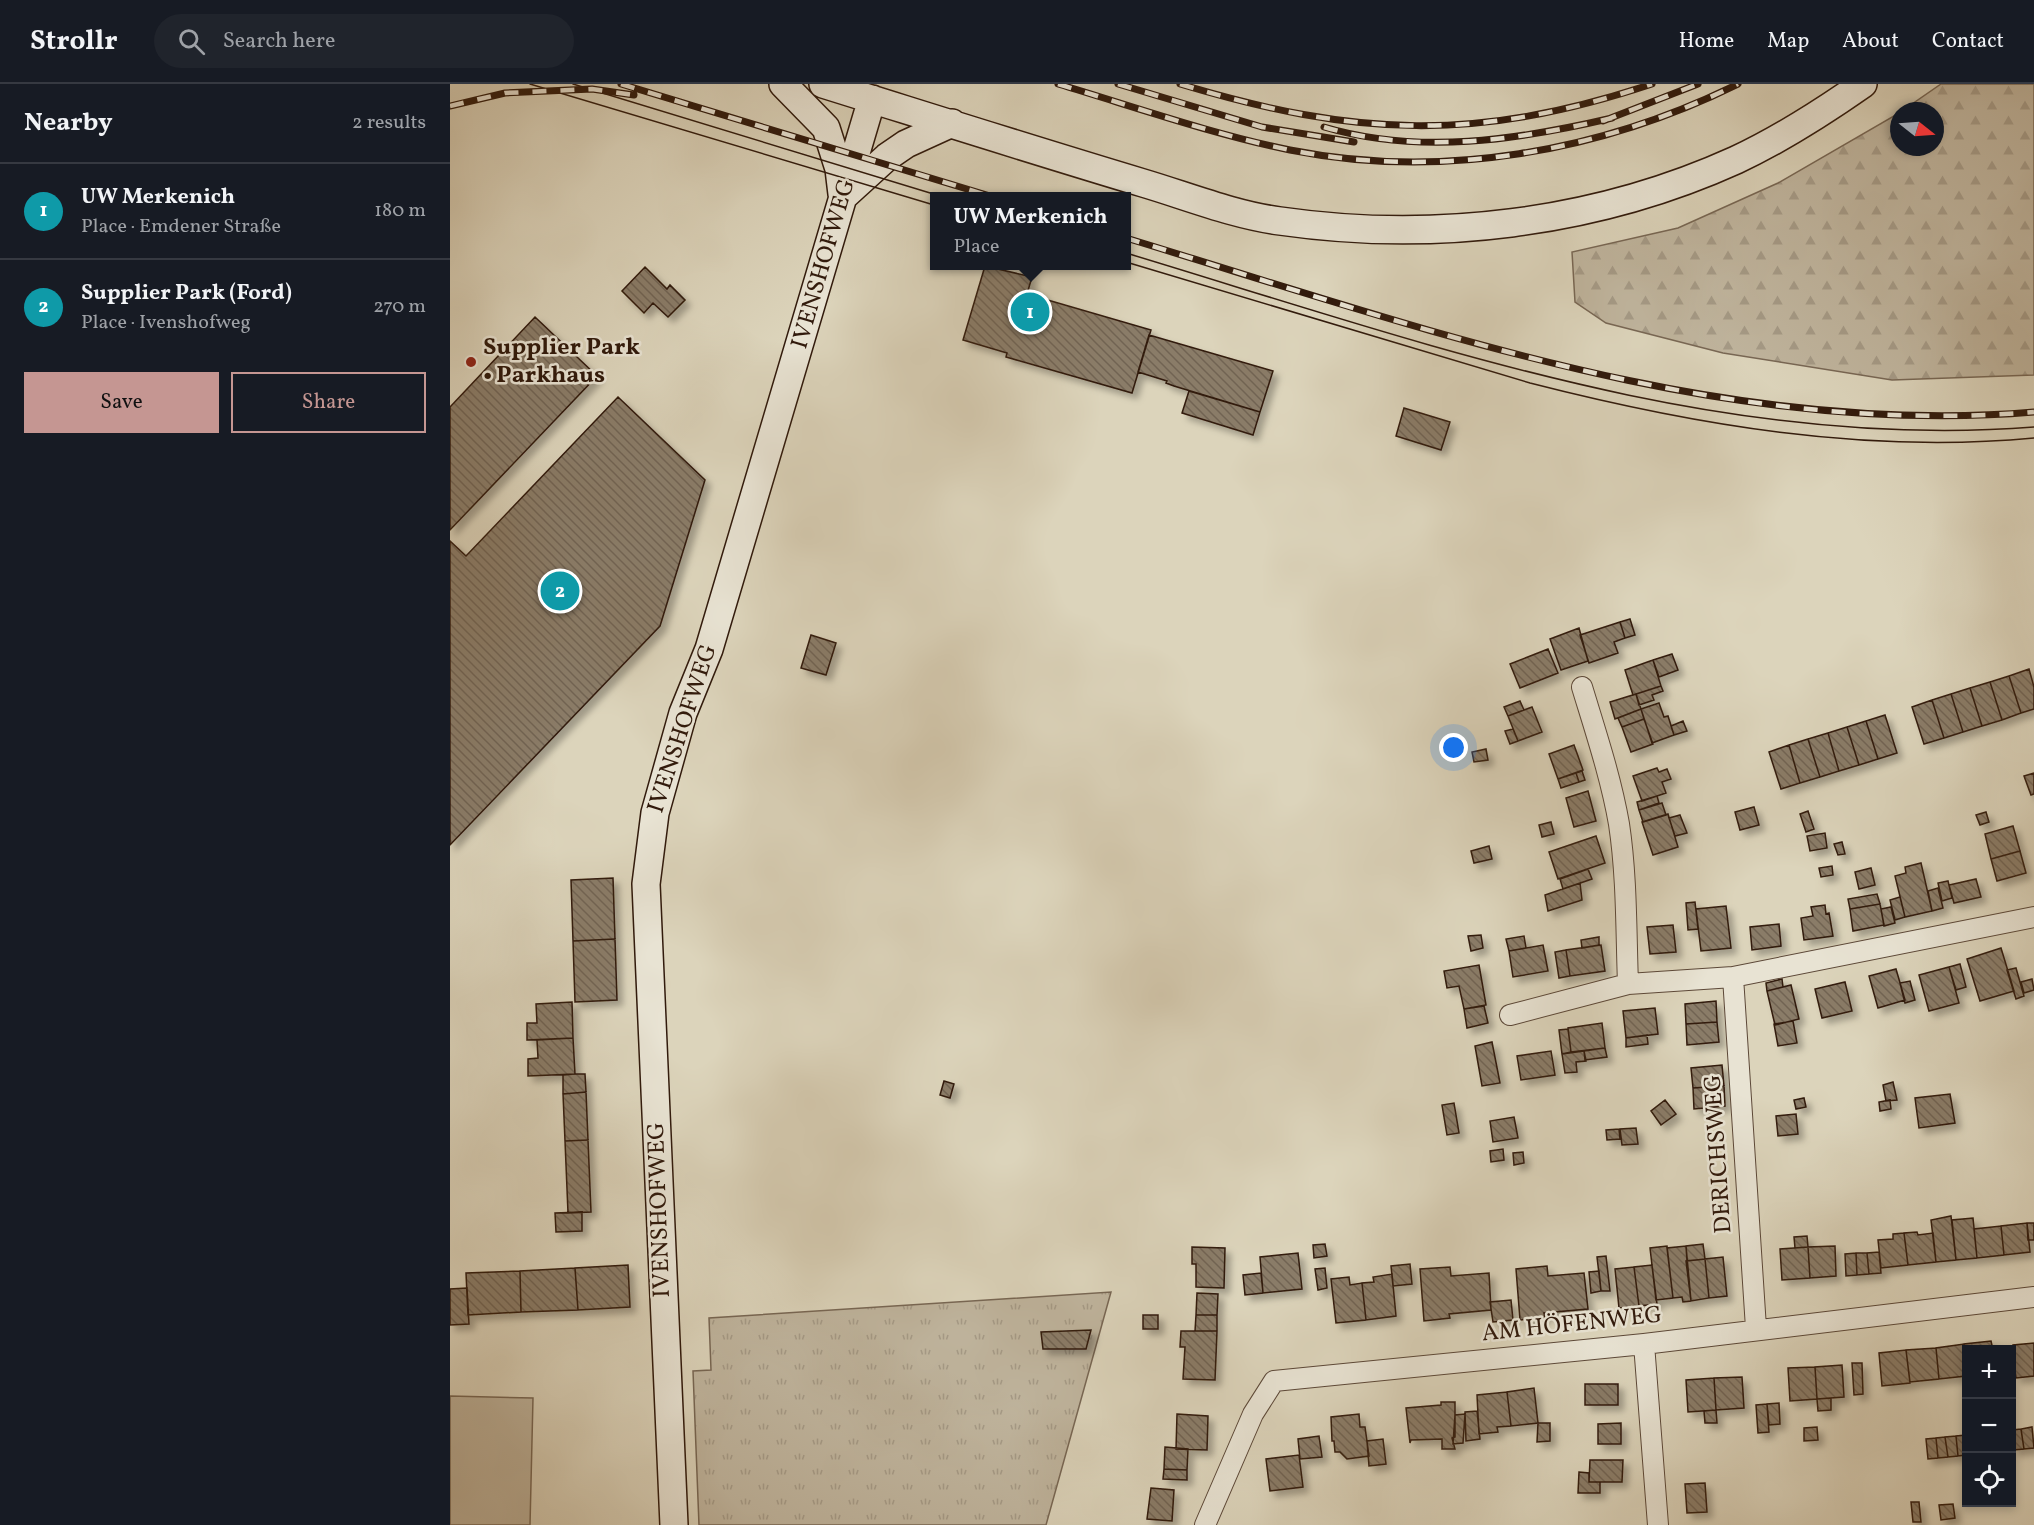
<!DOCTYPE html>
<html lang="en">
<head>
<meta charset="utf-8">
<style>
  :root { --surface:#171b24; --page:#20242c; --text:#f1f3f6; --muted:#9ea1a6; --line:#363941; --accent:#c59692 }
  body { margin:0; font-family:Vollkorn,serif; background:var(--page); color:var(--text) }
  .controls { position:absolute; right:18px; bottom:18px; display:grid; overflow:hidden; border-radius:0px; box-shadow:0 3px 9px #0003 }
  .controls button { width:54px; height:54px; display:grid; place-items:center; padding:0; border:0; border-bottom:2px solid var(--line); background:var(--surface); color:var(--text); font:30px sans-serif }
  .compass { position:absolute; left:1440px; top:18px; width:54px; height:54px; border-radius:50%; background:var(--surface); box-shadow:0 3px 9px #0003; rotate:107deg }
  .you { position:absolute; left:1004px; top:664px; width:21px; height:21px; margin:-15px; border:4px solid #fff; border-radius:50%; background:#1a73e8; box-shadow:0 0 0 9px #1a73e833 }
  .badge { display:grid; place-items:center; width:39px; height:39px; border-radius:50%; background:var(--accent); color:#fff; font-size:20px; font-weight:700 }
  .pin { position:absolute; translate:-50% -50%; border:3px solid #fff; box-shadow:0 2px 6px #0006 }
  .popup { position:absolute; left:480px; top:108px; width:201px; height:78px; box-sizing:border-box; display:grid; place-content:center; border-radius:0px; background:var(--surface); filter:drop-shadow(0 2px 4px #0005); font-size:20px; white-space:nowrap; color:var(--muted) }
  .popup b { font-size:22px; color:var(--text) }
  .popup::after { content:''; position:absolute; left:50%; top:100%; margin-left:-12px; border:12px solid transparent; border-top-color:var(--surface) }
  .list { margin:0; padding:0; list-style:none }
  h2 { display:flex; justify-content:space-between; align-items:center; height:78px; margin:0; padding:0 24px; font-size:26px }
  h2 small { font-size:20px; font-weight:400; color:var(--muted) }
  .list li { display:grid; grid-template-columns:39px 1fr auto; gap:18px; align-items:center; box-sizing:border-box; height:96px; padding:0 24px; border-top:2px solid var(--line) }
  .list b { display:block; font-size:22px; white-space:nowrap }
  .list p { margin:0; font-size:20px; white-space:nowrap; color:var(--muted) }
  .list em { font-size:20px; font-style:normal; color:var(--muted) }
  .actions { display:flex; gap:12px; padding:18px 24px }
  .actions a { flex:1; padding:14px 0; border:2px solid var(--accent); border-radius:0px; text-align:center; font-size:21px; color:var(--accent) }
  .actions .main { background:var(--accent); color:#111 }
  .icon { flex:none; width:33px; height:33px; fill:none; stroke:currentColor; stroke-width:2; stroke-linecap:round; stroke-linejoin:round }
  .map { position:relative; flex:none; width:1584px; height:1441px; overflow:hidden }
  header { display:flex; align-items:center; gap:36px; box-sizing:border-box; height:84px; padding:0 30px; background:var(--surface); border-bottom:2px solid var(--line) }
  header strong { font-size:28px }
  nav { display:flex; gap:33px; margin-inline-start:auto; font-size:21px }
  .search { width:420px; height:54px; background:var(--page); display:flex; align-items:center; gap:15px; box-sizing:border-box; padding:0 21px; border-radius:33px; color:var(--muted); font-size:22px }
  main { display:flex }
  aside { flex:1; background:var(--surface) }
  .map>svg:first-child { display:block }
  .grass { fill:url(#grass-tufts); stroke:#786754; stroke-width:1.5 }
  .forest { fill:url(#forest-firs); stroke:#786754; stroke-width:1.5 }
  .pitch { fill:#bfb49d; stroke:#786754; stroke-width:1.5 }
  .building { fill:url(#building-back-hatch); stroke:#311a0c; stroke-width:1.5; filter:url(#shadow) }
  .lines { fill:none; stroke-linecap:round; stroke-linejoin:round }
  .street-casing { stroke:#5c4838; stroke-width:22 }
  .secondary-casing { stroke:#311a0c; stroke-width:30 }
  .street { stroke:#e8e3d3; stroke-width:20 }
  .secondary { stroke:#e8e3d3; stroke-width:27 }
  .tram { stroke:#311a0c; stroke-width:1.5 }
  .rail-casing { stroke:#311a0c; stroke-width:7 }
  .rail { stroke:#e8e3d3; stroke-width:4.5; stroke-dasharray:14; stroke-linecap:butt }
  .poi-dot { fill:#8f2418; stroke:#e8e3d3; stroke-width:2 }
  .labels { text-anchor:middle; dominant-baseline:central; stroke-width:5; stroke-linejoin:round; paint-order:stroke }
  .street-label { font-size:24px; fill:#311a0c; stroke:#e8e3d3 }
  .poi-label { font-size:24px; font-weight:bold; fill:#311a0c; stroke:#e8e3d3; text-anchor:start }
</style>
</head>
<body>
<header>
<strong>Strollr</strong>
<div class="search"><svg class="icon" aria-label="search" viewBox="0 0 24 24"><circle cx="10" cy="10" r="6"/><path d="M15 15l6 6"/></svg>Search here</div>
<nav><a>Home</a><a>Map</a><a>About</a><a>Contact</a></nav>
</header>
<main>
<aside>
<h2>Nearby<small>2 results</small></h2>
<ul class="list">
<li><span class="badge" style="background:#0f9aa8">1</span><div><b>UW Merkenich</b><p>Place · Emdener Straße</p></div><em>180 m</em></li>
<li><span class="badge" style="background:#0f9aa8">2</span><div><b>Supplier Park (Ford)</b><p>Place · Ivenshofweg</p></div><em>270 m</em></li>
</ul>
<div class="actions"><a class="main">Save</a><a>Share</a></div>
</aside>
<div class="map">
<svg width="1584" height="1441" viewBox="0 0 1584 1441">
  <defs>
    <pattern id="grass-tufts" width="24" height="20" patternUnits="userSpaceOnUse" patternTransform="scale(1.5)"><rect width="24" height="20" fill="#bfb49d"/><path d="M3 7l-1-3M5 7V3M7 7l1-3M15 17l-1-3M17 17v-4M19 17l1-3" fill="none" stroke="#a59a86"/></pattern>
    <pattern id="forest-firs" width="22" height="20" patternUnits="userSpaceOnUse" patternTransform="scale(1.5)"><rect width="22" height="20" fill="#bfb49d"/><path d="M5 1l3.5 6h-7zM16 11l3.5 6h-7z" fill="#a59a86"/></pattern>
    <pattern id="building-back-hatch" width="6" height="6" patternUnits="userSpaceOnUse" patternTransform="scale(1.5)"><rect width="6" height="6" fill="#8a7b67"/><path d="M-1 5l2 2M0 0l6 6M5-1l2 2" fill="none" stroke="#716453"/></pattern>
    <filter id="shadow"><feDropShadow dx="5.5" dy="5.5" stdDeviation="3" flood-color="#0004"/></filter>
  </defs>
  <rect width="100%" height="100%" fill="#dcd4bb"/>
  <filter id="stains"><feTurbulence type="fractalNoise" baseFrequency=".00333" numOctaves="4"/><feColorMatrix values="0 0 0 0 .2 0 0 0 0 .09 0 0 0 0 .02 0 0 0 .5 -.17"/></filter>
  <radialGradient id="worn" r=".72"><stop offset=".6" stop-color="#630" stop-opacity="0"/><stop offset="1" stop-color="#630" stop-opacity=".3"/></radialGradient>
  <path class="grass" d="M661,1208L596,1441H249L243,1287L261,1286L259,1234Z"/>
  <path class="forest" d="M1491,0H1584V291L1442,296L1273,269L1156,239L1125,218L1122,168L1228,144L1328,99L1449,29V63H1485V27H1452Z"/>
  <path class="pitch" d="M0,1312L83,1314L80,1441H0Z"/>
  <path class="building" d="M535,182L582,193L577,210L701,246L682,309L556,273L557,269L513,256Z
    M195,183L217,205L220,201L235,216L218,233L203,219L194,229L172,207Z
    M85,233L147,292L0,446V323Z
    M699,251L823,287L810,328L724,302L716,299L717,297L688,288Z
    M739,307L810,328L803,351L732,329Z
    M168,313L255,396L210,542L0,761V457L16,472Z
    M954,324L1000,338L991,366L946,352Z
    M1180,535L1185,551L1175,554L1170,538Z
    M1170,538L1175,554L1164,558L1168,569L1139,579L1130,551Z
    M1129,544L1138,577L1111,586L1100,555Z
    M361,551L386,559L376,591L351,584Z
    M1098,565L1108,589L1070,604L1060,580Z
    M1222,570L1228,586L1209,593L1203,576Z
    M1203,576L1211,602L1183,611L1175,586Z
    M1579,585L1584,603V625L1571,629L1559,592Z
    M1559,592L1571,629L1552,636L1540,598Z
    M1540,598L1552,636L1532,642L1520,604Z
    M1211,602L1213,607L1202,611L1204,616L1189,621L1186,610Z
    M1520,604L1532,642L1513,648L1501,610Z
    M1186,610L1191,625L1165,635L1160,618Z
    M1501,610L1513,648L1494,654L1482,616Z
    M1482,616L1494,654L1474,660L1462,623Z
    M1070,617L1074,626L1058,632L1054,623Z
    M1209,619L1214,633L1218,632L1224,651L1202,659L1191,625Z
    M1082,623L1092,648L1068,657L1058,632Z
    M1191,625L1194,635L1172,643L1168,634Z
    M1435,631L1447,669L1428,675L1416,637Z
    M1194,635L1203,660L1181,668L1172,643Z
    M1233,637L1237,647L1224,651L1221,642Z
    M1416,637L1428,675L1409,681L1397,643Z
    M1397,643L1409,681L1389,687L1378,649Z
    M1063,645L1068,657L1060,660L1055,647Z
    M1378,649L1389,687L1370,693L1358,655Z
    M1358,655L1370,693L1350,699L1339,661Z
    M1124,661L1133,686L1108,695L1099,670Z
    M1339,661L1350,699L1331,705L1319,668Z
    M1036,665L1038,676L1024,678L1022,668Z
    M1207,684L1209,688L1217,685L1221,695L1212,698L1216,709L1192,717L1183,692Z
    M1132,687L1135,696L1129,698L1126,689Z
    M1126,689L1129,698L1111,704L1108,695Z
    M1584,689V710L1581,711L1574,692Z
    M1138,707L1146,737L1124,743L1116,714Z
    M1207,712L1209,719L1189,726L1187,718Z
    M1212,719L1216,731L1193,738L1189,726Z
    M1304,723L1309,741L1290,746L1285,728Z
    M1358,727L1364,745L1356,748L1350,730Z
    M1536,728L1539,738L1530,741L1526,731Z
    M1218,730L1228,763L1203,771L1192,738Z
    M1230,731L1237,749L1225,752L1219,734Z
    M1101,738L1104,750L1092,753L1089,741Z
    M1563,742L1570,767L1541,775L1535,750Z
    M1375,749L1377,764L1360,767L1357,752Z
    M1146,752L1155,779L1108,795L1099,768Z
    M1392,758L1395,770L1388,771L1384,760Z
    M1039,762L1042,775L1024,779L1021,767Z
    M1570,767L1576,789L1547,797L1541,775Z
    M1471,779L1482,827L1455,833L1445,792L1456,789L1455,783Z
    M1382,782L1383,791L1371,793L1369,784Z
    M1421,784L1425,801L1409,805L1405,788Z
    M1138,785L1142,795L1113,805L1110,795Z
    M163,794L165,855L123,857L121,796Z
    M1526,795L1531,813L1504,819L1499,801Z
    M1498,797L1502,814L1492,817L1488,799Z
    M1130,799L1132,816L1098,827L1095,811Z
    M1488,804L1493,824L1482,827L1478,807Z
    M1427,810L1430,820L1400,825L1398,815Z
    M1450,813L1455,833L1445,836L1440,816Z
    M1245,818L1248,845L1238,846L1236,819Z
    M1430,820L1434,841L1403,847L1400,825Z
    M1375,821L1376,830L1379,829L1383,852L1354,856L1351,834L1363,832L1361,823Z
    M1276,822L1281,864L1251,867L1246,825Z
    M1441,823L1445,839L1434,842L1431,825Z
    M1329,840L1331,862L1302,866L1300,843Z
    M1223,841L1226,868L1200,870L1197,843Z
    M1031,851L1033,864L1021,867L1018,852Z
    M1074,852L1076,864L1059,867L1056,855Z
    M1149,853V861L1132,864L1131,856Z
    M165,855L167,916L125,918L123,857Z
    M1093,861L1098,887L1063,893L1059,867Z
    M1151,861L1155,887L1120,892L1116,866Z
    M1551,864L1564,907L1530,917L1517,875Z
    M1116,866L1120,892L1109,894L1105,868Z
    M1510,880L1516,903L1506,906L1499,883Z
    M1029,881L1036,921L1014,925L1009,902L997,904L994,887Z
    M1499,883L1509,919L1479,927L1469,891Z
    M1566,884L1574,912L1566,915L1557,886Z
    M1446,885L1455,916L1428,924L1419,892Z
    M1332,895L1333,903L1317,907L1316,899Z
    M1582,895L1584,906L1574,909L1571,898Z
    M1460,897L1465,916L1455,919L1450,899Z
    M1395,898L1402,927L1372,934L1365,905Z
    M1341,901L1349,935L1325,941L1317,907Z
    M1266,917L1267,938L1236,940L1235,920Z
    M122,918L123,954L77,956V939H87L86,920Z
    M1034,922L1038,939L1017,944L1014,925Z
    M1205,924L1208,950L1176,954L1173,927Z
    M1343,937L1347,959L1328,962L1324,940Z
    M1267,938L1269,958L1237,961L1236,940Z
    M1152,939L1155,964L1121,968L1118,944Z
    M1118,945L1121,968L1112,970L1109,946Z
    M1197,951L1198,960L1176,963V954Z
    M123,954L125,990L78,992V975L88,974L87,956Z
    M1042,958L1050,999L1032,1002L1025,962Z
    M1155,964L1157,973L1135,976L1134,967Z
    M1101,967L1105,991L1071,996L1067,972Z
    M1134,967L1136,977L1126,978L1127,988L1115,989L1112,970Z
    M1272,981L1274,1002L1243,1004L1241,984Z
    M125,990H135L136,1008L113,1010V991Z
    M494,997L504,1000L500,1014L490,1011Z
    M1443,998L1447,1016L1436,1017L1433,1001Z
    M1274,1002L1275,1022L1244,1025L1243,1004Z
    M136,1008L138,1056L115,1057L113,1010Z
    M1500,1010L1505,1039L1469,1044L1465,1014Z
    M1354,1014L1356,1023L1346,1025L1344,1016Z
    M1215,1016L1226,1030L1211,1041L1201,1027Z
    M1440,1016L1441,1025L1430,1027L1429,1018Z
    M1004,1019L1009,1049L997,1051L992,1021Z
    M1346,1030L1348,1050L1328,1052L1326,1032Z
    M1064,1033L1068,1054L1043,1058L1040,1037Z
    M1186,1044L1188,1060L1172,1061L1170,1045Z
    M1169,1045L1170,1055L1157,1056L1156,1046Z
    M138,1056L141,1128L118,1129L115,1057Z
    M1053,1065L1054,1076L1041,1078L1040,1067Z
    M1073,1068L1074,1079L1064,1081L1063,1069Z
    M132,1128V1147L106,1148L105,1129Z
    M1501,1132L1506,1176L1486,1178L1481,1136Z
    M1523,1134L1527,1174L1506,1176L1502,1136Z
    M1577,1139H1584V1156H1578Z
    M1577,1139L1580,1168L1554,1171L1551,1142Z
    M1551,1142L1554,1171L1527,1174L1524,1145Z
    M1467,1148L1468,1151L1483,1149L1486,1178L1458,1181L1454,1149Z
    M1454,1149L1458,1181L1431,1184L1428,1156L1443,1155V1150Z
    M1357,1152L1358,1163L1345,1164L1344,1153Z
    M875,1160L877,1172L864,1174L863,1161Z
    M1253,1160L1255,1175L1237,1177L1236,1162Z
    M1217,1162L1223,1214L1206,1216L1200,1164Z
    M1236,1162L1241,1217L1233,1218L1232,1213L1223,1214L1217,1164Z
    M1385,1162L1386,1192L1360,1194L1358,1163Z
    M742,1163L775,1164L774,1204L746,1203V1180H742Z
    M1358,1163L1360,1194L1332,1196L1330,1165Z
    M1429,1168L1431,1189L1419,1190L1417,1169Z
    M848,1169L852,1205L813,1209L810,1173Z
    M1406,1169H1417L1419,1190L1407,1191Z
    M1406,1169L1407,1191L1396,1192L1395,1170Z
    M1156,1172L1160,1207H1151L1147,1173Z
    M1273,1173L1277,1212L1259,1214L1255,1175Z
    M1255,1175L1259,1214L1241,1217L1236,1177Z
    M960,1180L962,1200L943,1202L941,1182Z
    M178,1181L180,1223L128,1226L125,1184Z
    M1202,1181L1207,1220L1189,1222L1184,1183Z
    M1097,1182L1098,1192L1134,1189L1138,1225L1094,1229L1095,1234L1070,1236L1066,1185Z
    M1000,1183L1001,1192L1039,1189L1041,1226L999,1230L1000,1234L974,1237L970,1185Z
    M1184,1183L1189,1222L1169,1224L1165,1185Z
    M125,1184L128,1226L71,1228L70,1187Z
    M875,1184L877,1204L868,1206L865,1185Z
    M70,1187L71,1228L18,1231L16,1189Z
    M1149,1187L1151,1207L1141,1209L1139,1188Z
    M811,1189L813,1209L795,1211L793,1191Z
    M942,1190L946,1232L916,1236L912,1199L924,1198L923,1193Z
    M899,1193L900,1201L912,1199L916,1236L886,1239L881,1195Z
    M17,1204L19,1240L0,1241V1205Z
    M747,1209L768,1210L767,1231H746Z
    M1061,1216L1063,1236L1043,1238L1040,1218Z
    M693,1231H708V1245H693Z
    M746,1231H767V1247H745Z
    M641,1246L636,1265H593L591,1248Z
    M731,1247H767L765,1296L733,1295L735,1263H730Z
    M1541,1257L1543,1266H1516V1287L1514,1260Z
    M1584,1259V1292L1566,1294L1562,1266L1557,1265H1563V1261Z
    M1514,1260L1516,1292L1489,1295L1486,1264Z
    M1486,1264L1489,1295L1460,1298L1456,1266Z
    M1456,1266L1460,1299L1432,1302L1429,1269Z
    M1402,1279H1412L1413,1310L1404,1311Z
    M1392,1281L1394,1313L1367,1315L1365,1283Z
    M1365,1283L1367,1315L1340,1317L1338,1284Z
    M1292,1293L1294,1324L1266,1326L1264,1294Z
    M1264,1294L1266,1326L1238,1328L1236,1296Z
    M1135,1300H1168V1321H1135Z
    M1084,1304L1088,1339L1061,1342L1057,1308Z
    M1057,1308L1061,1342L1047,1343L1048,1348L1029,1350L1027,1311Z
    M1381,1314V1326L1368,1327L1367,1315Z
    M991,1318H1005V1353L1002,1354L1005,1365H992V1355L961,1356L960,1359L956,1324L991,1321Z
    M1329,1319L1330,1340L1319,1341L1317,1320Z
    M1317,1320L1319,1348L1308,1349L1306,1321Z
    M1266,1326L1267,1339H1255L1254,1327Z
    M1027,1327L1030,1355L1016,1357L1015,1328Z
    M727,1330L758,1332L757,1366L726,1365Z
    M909,1330L910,1343H915L919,1372L897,1375L890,1368H885L884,1357H882L881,1333Z
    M1015,1330L1013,1359L1003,1360L1005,1331Z
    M1088,1339H1100V1357L1087,1358Z
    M1171,1339V1360H1148V1340Z
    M1367,1343L1368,1356L1354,1357V1344Z
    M1582,1343L1584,1364L1574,1365L1571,1345Z
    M1571,1345L1574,1365L1563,1366L1562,1346Z
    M1516,1351V1371L1508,1372L1506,1352Z
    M869,1352L872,1373L850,1375L848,1355Z
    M1506,1352L1508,1372L1498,1373L1495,1353Z
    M1495,1353L1498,1373L1488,1374L1486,1354Z
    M1486,1354L1488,1374L1478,1375L1476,1355Z
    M933,1355L936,1380L919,1382L917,1357Z
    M715,1363L738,1365L737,1386L714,1385Z
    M849,1371L853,1403L820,1407L816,1375Z
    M1140,1376H1173L1172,1398H1139Z
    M714,1385L737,1386V1396L713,1395Z
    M1129,1388L1139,1389V1398H1150V1409H1128Z
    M1255,1399L1257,1428L1237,1429L1235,1400Z
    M701,1404L724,1406L722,1437L697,1435Z
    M1461,1418H1469L1471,1438H1463Z
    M1503,1420L1505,1434L1491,1436L1489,1421Z"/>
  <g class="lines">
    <defs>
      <path id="street" d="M1132,603C1146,649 1161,694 1169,740C1177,793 1176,847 1178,900
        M1283,893L1306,1244
        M1060,931L1178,900L1283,893L1584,833
        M1194,1260L1208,1441
        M755,1441L803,1330L824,1297L1194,1260L1584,1213"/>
      <path id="secondary" d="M333,0L376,44L389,85L392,110
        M373,0C479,33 586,67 693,99C737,112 784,131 830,137C983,159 1145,140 1286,76C1331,55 1373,28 1413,0
        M393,113L437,73L456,60L502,39
        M224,1441L196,800L205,729L233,629L259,565L422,15"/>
    </defs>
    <use href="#street" class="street-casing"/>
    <use href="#secondary" class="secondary-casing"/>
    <use href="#street" class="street"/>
    <use href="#secondary" class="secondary"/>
    <path class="tram" d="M80,0L484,121
      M123,0L490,112
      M676,169C971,258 1271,368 1584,343
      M676,178L1080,299C1244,341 1414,370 1584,354"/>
    <defs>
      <path id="rail" d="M171,0L540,112
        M608,0C685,23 762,50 840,66C992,96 1150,68 1288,0
        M668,0L812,43L904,58
        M730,0C906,53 1027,58 1202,0
        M0,22L55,9L142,5L184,11
        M1153,37L1248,0
        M874,43C969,71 1068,56 1162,34
        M676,154C970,243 1272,354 1584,328"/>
    </defs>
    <use href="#rail" class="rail-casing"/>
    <use href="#rail" class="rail"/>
  </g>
  <circle class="poi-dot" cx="21" cy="278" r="6"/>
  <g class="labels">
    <g class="street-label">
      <text transform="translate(374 180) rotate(-74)">IVENSHOFWEG</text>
      <text transform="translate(233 645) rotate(-72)">IVENSHOFWEG</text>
      <text transform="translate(1269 1070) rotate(-94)">DERICHSWEG</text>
      <text transform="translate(210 1126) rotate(-92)">IVENSHOFWEG</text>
      <text transform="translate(1122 1241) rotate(-6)">AM HÖFENWEG</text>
    </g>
    <g class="poi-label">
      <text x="33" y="264">Supplier Park<tspan x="33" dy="28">• Parkhaus</tspan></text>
    </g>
  </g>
  <rect width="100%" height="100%" filter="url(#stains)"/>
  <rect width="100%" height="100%" fill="url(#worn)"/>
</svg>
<div class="controls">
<button>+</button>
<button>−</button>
<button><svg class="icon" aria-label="locate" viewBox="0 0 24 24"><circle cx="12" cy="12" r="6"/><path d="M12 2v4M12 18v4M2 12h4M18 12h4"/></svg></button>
</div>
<svg class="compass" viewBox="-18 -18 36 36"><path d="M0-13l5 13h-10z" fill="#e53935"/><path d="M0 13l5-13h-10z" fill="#9ea1a6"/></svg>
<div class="you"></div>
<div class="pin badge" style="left:580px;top:228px;background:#0f9aa8">1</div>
<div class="popup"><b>UW Merkenich</b>Place</div>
<div class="pin badge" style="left:110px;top:507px;background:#0f9aa8">2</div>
</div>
</main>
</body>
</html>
